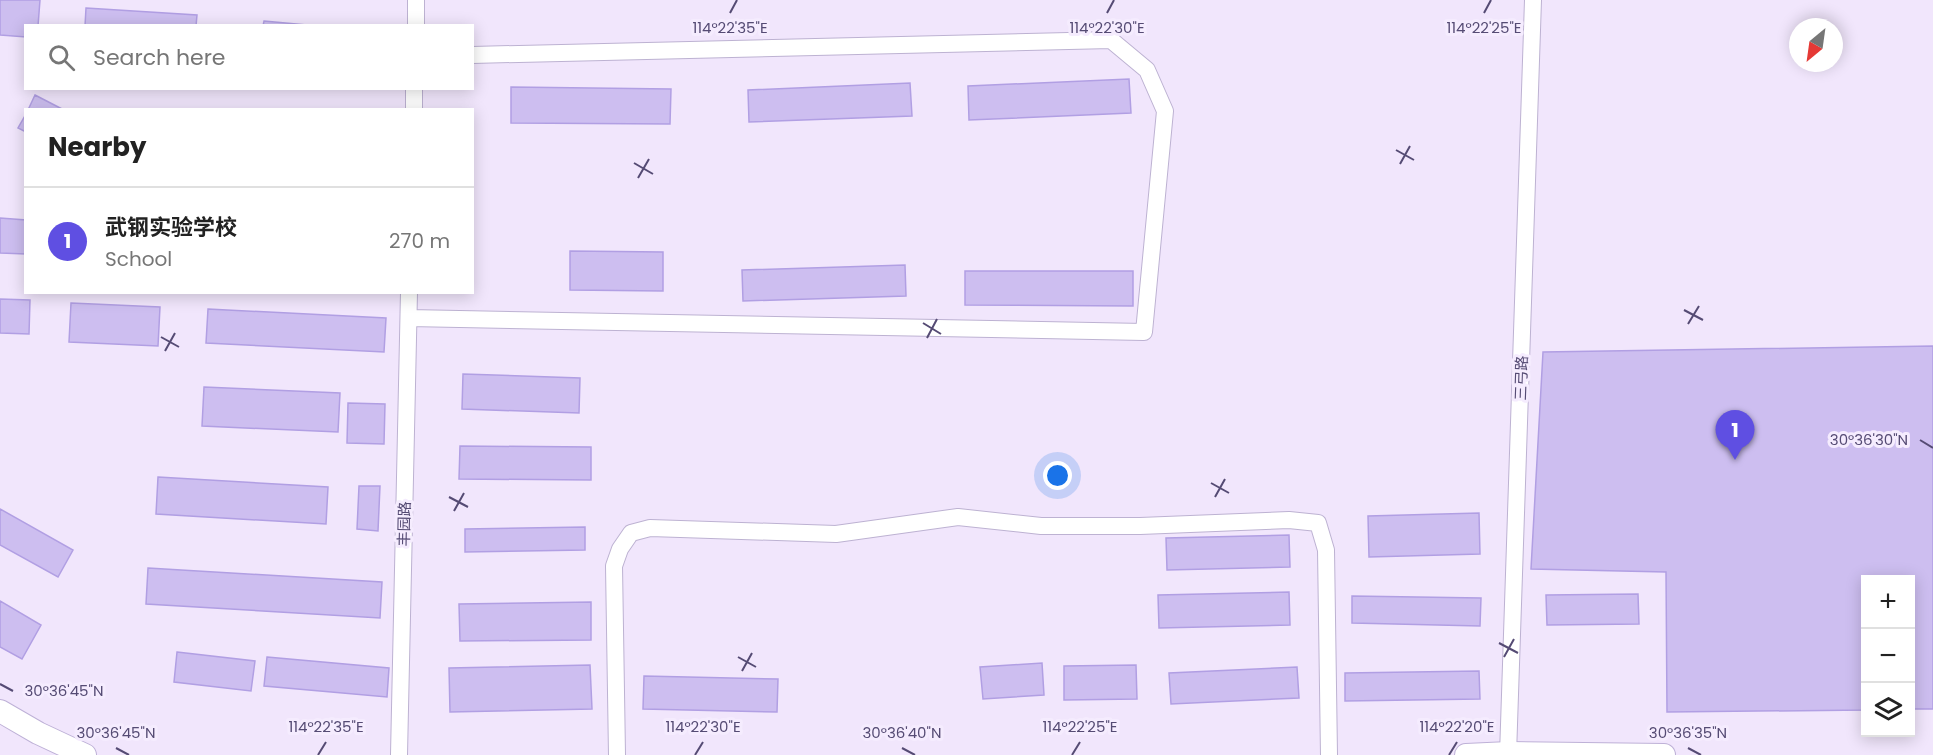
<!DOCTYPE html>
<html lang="en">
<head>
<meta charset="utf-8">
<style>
  :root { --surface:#fff; --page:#f6f6f6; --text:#222; --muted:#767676; --line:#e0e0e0; --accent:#5f4fe2 }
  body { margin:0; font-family:Poppins,"Noto Sans SC",sans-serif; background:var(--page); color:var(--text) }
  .controls { position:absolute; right:18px; bottom:18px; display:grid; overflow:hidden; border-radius:0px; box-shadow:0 3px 15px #0003 }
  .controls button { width:54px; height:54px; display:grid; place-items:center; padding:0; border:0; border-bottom:2px solid var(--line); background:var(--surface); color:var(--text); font:30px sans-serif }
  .compass { position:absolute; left:1789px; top:18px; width:54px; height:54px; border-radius:50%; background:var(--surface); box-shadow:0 3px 15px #0003; rotate:209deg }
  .you { position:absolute; left:1058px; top:476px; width:21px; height:21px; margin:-15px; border:4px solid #fff; border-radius:50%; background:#1a73e8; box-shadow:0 0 0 9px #1a73e833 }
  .badge { display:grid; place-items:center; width:39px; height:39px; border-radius:50%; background:var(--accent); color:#fff; font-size:20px; font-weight:700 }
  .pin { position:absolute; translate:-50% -50px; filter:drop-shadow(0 2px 3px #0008) }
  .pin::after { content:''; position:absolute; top:32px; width:21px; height:18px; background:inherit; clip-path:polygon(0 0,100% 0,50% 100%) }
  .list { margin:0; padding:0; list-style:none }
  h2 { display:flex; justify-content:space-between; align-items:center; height:78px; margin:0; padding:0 24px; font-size:26px }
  h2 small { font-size:20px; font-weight:400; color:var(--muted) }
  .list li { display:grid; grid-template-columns:39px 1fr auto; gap:18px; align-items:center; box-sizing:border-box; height:108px; padding:0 24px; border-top:2px solid var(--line) }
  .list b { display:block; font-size:22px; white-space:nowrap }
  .list p { margin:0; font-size:20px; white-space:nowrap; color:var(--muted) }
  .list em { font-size:20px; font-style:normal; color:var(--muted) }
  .icon { flex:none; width:33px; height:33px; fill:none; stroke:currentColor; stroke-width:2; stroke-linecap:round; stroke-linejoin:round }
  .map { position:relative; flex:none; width:1933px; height:755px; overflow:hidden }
  .search { position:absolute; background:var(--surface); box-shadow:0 3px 15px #0003; left:24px; top:24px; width:450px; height:66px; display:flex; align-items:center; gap:15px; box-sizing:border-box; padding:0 21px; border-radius:0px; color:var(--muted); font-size:22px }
  .panel { position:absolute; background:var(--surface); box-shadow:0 3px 15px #0003; left:24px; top:108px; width:450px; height:186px; border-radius:0px }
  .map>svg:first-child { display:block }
  .building { fill:#cdbef0; stroke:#b19fe3; stroke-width:1.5 }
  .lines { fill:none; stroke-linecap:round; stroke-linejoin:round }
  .minor-casing { stroke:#bdb2d2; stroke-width:18 }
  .secondary-casing { stroke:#beb1d7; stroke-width:24 }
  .minor { stroke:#fff; stroke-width:16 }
  .secondary { stroke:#fff; stroke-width:22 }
  .ticks { fill:none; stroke:#554b74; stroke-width:2 }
  .labels { text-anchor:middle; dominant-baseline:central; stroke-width:6; stroke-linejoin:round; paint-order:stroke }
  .street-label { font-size:15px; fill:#554b74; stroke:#f5ecfe }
  .ticks-label { font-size:15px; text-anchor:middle; fill:#554b74; stroke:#f5ecfe; stroke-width:6; stroke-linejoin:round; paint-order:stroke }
</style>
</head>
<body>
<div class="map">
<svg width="1933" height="755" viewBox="0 0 1933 755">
  <rect width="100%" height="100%" fill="#f1e6fc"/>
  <path class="building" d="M0,0H40L38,26H26V37L0,35Z
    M86,8L197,15L196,26H85Z
    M264,21L318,26H263Z
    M1129,79L1131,113L969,120L968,86Z
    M910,83L912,116L749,122L748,90Z
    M511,87L671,89L670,124L511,123Z
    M35,95L64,110H28Z
    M26,114V132L18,128Z
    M0,218L26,220V254L0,253Z
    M570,251L663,252V291L570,290Z
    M905,265L906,296L743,301L742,270Z
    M965,271H1133V306L965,305Z
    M0,299L30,300L29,334L0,333Z
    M71,303L160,307L158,346L69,342Z
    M208,309L386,318L384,352L206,343Z
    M1933,346V709H1910V580H1866V710L1667,712L1666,572L1531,569L1543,352Z
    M463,374L580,378L579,413L462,409Z
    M204,387L340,393L338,432L202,426Z
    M348,403L385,404L384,444L347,443Z
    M460,446L591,447V480L459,479Z
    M158,477L328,487L326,524L156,514Z
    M359,486H380L378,531L357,529Z
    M0,509L73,550L58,577L0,545Z
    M1479,513L1480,554L1369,557L1368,516Z
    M585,527V550L465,552V529Z
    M1289,535L1290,567L1167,570L1166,538Z
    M148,568L382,582L380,618L146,604Z
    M1289,592L1290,625L1159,628L1158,595Z
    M1638,594L1639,624L1547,625L1546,595Z
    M1352,596L1481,598L1480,626L1352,623Z
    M0,601L41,625L22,659L0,647Z
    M591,602V640L460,641L459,604Z
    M177,652L255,661L251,691L174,682Z
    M267,657L389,668L387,697L264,686Z
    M1042,663L1044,695L983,699L980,667Z
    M590,665L592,709L450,712L449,668Z
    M1136,665L1137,699L1064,700V666Z
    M1297,667L1299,698L1171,704L1169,673Z
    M1479,671L1480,699L1345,701V673Z
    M644,676L778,679L777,712L643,709Z"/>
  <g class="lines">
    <defs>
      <path id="minor" d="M416,26V0
        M414,110V88
        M409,318L1144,332L1165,111L1147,70L1111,40L472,55
        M399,755L409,292
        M617,755L614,566L620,549L631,533L650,528L836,534L958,517L1041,526H1140L1289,520L1318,523L1326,550L1329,755
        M1508,755L1533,0"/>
      <path id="secondary" d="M0,711L38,733L85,755
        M1466,755L1509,753L1664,755"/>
    </defs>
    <use href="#minor" class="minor-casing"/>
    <use href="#secondary" class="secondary-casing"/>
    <use href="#minor" class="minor"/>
    <use href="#secondary" class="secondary"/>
  </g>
  <path class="ticks" d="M730,13L737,0M1107,13L1114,0M1484,13L1491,0M1396,150L1414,160M634,163L653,174M1400,164L1410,146M638,178L649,159M1684,310L1703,320M923,323L941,334M1688,324L1699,306M161,337L179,347M927,338L937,319M165,351L175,333M1920,440L1933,448M1211,483L1229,493M449,497L468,507M1215,497L1225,479M454,511L464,493M1499,643L1518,653M738,657L756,667M1504,657L1514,639M742,671L752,653M0,684L13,691M116,748L129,755M902,748L915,755M1688,748L1701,755M318,755L326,742M695,755L703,742M1072,755L1080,742M1449,755L1457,742"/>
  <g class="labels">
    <g class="street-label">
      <text transform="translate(1521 378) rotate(-88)">三弓路</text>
      <text transform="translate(404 524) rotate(-89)">丰园路</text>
    </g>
  </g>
  <g class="ticks-label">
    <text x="730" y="33">114°22'35"E</text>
    <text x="1107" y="33">114°22'30"E</text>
    <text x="1484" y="33">114°22'25"E</text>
    <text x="1869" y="445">30°36'30"N</text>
    <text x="64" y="696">30°36'45"N</text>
    <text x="326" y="732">114°22'35"E</text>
    <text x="703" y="732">114°22'30"E</text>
    <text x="1080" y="732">114°22'25"E</text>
    <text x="1457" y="732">114°22'20"E</text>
    <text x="116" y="738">30°36'45"N</text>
    <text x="902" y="738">30°36'40"N</text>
    <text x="1688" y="738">30°36'35"N</text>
  </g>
</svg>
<div class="controls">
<button>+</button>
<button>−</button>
<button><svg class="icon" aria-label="layers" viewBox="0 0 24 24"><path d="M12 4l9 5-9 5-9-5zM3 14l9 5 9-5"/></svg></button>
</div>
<svg class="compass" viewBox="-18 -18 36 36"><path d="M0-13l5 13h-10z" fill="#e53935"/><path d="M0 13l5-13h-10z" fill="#767676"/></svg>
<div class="you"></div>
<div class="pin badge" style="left:1735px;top:460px">1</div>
<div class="search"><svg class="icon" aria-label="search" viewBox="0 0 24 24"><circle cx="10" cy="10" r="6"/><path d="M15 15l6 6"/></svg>Search here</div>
<section class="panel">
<h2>Nearby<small></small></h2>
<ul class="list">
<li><span class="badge">1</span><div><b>武钢实验学校</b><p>School</p></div><em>270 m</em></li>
</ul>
</section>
</div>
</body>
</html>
